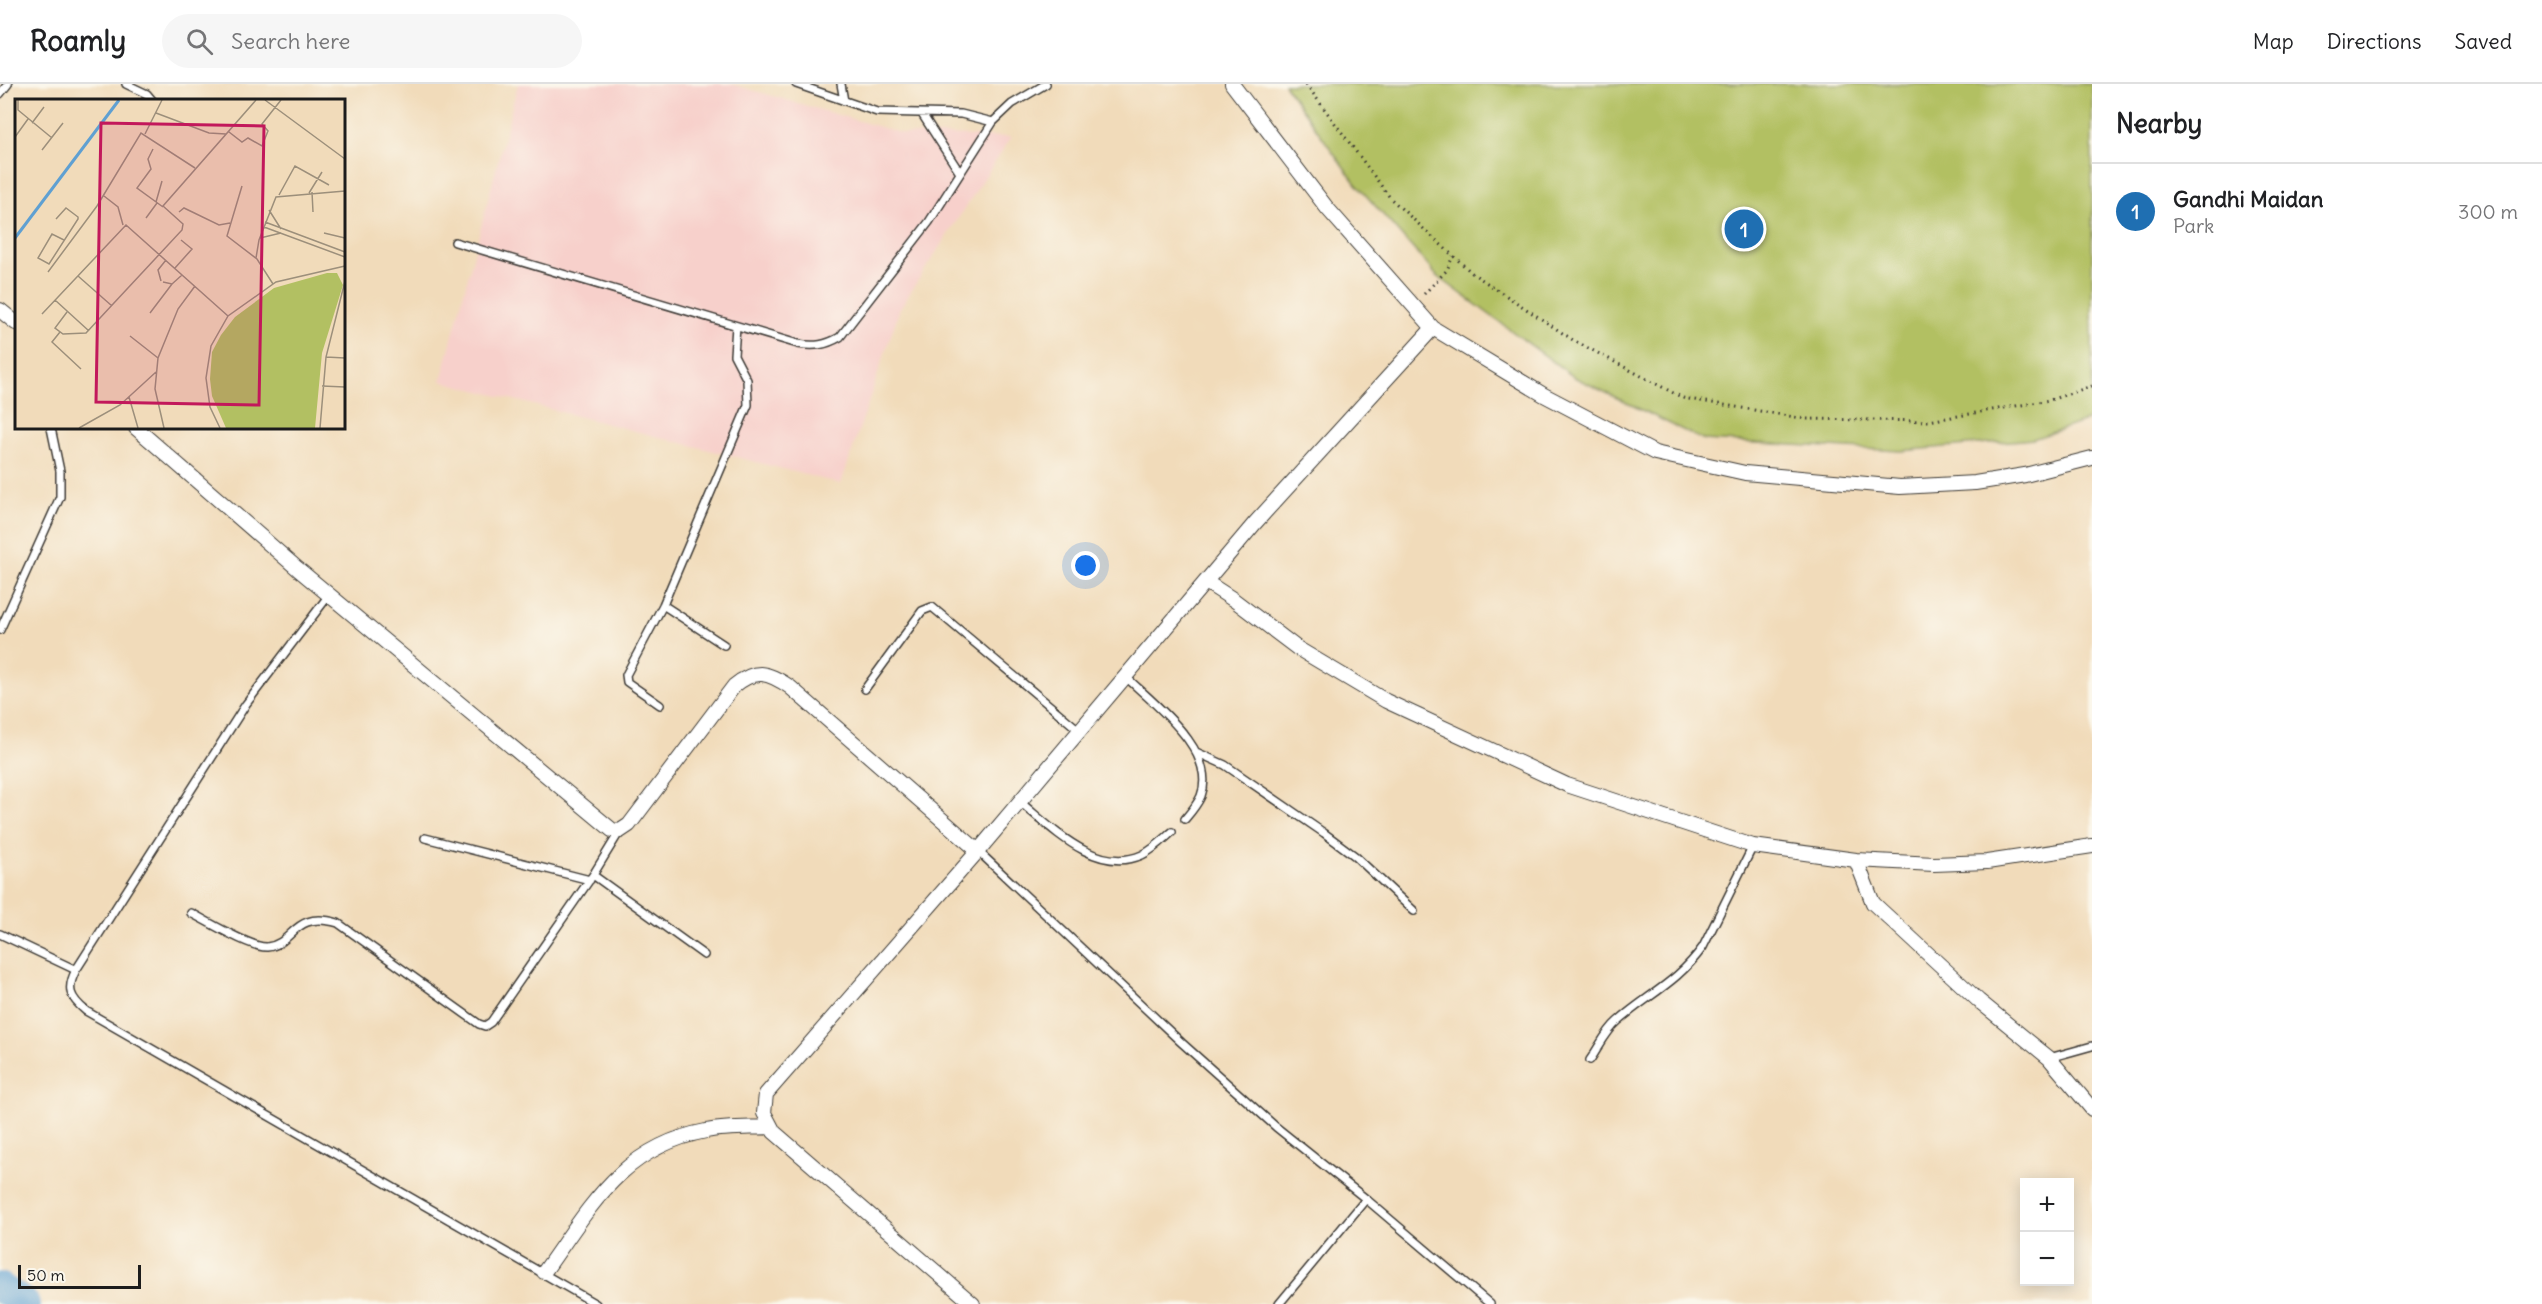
<!DOCTYPE html>
<html lang="en">
<head>
<meta charset="utf-8">
<style>
  :root { --surface:#fff; --page:#f6f6f6; --text:#202124; --muted:#757577; --line:#e0e0e0; --accent:#1f6fb2 }
  body { margin:0; font-family:Delius,sans-serif; background:var(--page); color:var(--text) }
  .controls { position:absolute; right:18px; bottom:18px; display:grid; overflow:hidden; border-radius:0px; box-shadow:0 3px 15px #0003 }
  .controls button { width:54px; height:54px; display:grid; place-items:center; padding:0; border:0; border-bottom:2px solid var(--line); background:var(--surface); color:var(--text); font:30px sans-serif }
  .scale { position:absolute; left:18px; bottom:15px; width:123px; box-sizing:border-box; padding-left:6px; border:3px solid #1c1c1c; border-top:0; font-size:16px; line-height:21px; white-space:nowrap; color:#1c1c1c; -webkit-text-stroke:4px #fbf7ec; paint-order:stroke }
  .you { position:absolute; left:1086px; top:482px; width:21px; height:21px; margin:-15px; border:4px solid #fff; border-radius:50%; background:#1a73e8; box-shadow:0 0 0 9px #1a73e833 }
  .badge { display:grid; place-items:center; width:39px; height:39px; border-radius:50%; background:var(--accent); color:#fff; font-size:20px; font-weight:700 }
  .pin { position:absolute; translate:-50% -50%; border:3px solid #fff; box-shadow:0 2px 6px #0006 }
  .list { margin:0; padding:0; list-style:none }
  h2 { display:flex; justify-content:space-between; align-items:center; height:78px; margin:0; padding:0 24px; font-size:26px }
  h2 small { font-size:20px; font-weight:400; color:var(--muted) }
  .list li { display:grid; grid-template-columns:39px 1fr auto; gap:18px; align-items:center; box-sizing:border-box; height:96px; padding:0 24px; border-top:2px solid var(--line) }
  .list b { display:block; font-size:22px; white-space:nowrap }
  .list p { margin:0; font-size:20px; white-space:nowrap; color:var(--muted) }
  .list em { font-size:20px; font-style:normal; color:var(--muted) }
  .icon { flex:none; width:33px; height:33px; fill:none; stroke:currentColor; stroke-width:2; stroke-linecap:round; stroke-linejoin:round }
  .map { position:relative; flex:none; width:2092px; height:1220px; overflow:hidden }
  header { display:flex; align-items:center; gap:36px; box-sizing:border-box; height:84px; padding:0 30px; background:var(--surface); border-bottom:2px solid var(--line) }
  header strong { font-size:28px }
  nav { display:flex; gap:33px; margin-inline-start:auto; font-size:21px }
  .search { width:420px; height:54px; background:var(--page); display:flex; align-items:center; gap:15px; box-sizing:border-box; padding:0 21px; border-radius:33px; color:var(--muted); font-size:22px }
  main { display:flex }
  aside { flex:1; background:var(--surface) }
  .map>svg:first-child { display:block }
  .built { fill:#f7d0cb }
  .green { fill:#b2c062; stroke:#676e3f; stroke-width:1.5 }
  .lines { fill:none; stroke-linecap:round; stroke-linejoin:round }
  .river { stroke:#5fa0d2; stroke-width:30 }
  .service-casing { stroke:#3c3934; stroke-width:10 }
  .minor-casing { stroke:#3c3934; stroke-width:16 }
  .path { stroke:#3c3934; stroke-width:3; stroke-dasharray:1.5 4.5; stroke-linecap:butt }
  .service { stroke:#fff; stroke-width:7 }
  .minor { stroke:#fff; stroke-width:14 }
  .inset-river { fill:none; stroke:#5fa0d2; stroke-width:3 }
  .inset-road { fill:none; stroke:#9c8f7b; stroke-width:1.5 }
  .view { fill:#c2185b; fill-opacity:0.15; stroke:#c2185b; stroke-width:3 }
  .inset-edge { fill:none; stroke:#1c1c1c; stroke-width:3 }
</style>
</head>
<body>
<header>
<strong>Roamly</strong>
<div class="search"><svg class="icon" aria-label="search" viewBox="0 0 24 24"><circle cx="10" cy="10" r="6"/><path d="M15 15l6 6"/></svg>Search here</div>
<nav><a>Map</a><a>Directions</a><a>Saved</a></nav>
</header>
<main>
<div class="map">
<svg width="2092" height="1220" viewBox="0 0 2092 1220">
  <rect width="100%" height="100%" fill="#fbf7ec"/>
  <filter id="ink" filterUnits="userSpaceOnUse"><feTurbulence type="fractalNoise" baseFrequency=".0167" numOctaves="2"/><feDisplacementMap in="SourceGraphic" scale="12" xChannelSelector="R" yChannelSelector="G"/><feConvolveMatrix kernelMatrix="1 2 1 2 8 2 1 2 1" color-interpolation-filters="sRGB"/></filter>
  <filter id="wash" filterUnits="userSpaceOnUse"><feTurbulence type="fractalNoise" baseFrequency=".008" numOctaves="4" result="noise"/><feDisplacementMap in="SourceGraphic" scale="24" xChannelSelector="R" yChannelSelector="G"/><feGaussianBlur stdDeviation="1.35" result="paint"/><feColorMatrix in="noise" values="0 0 0 0 0 0 0 0 0 0 0 0 0 0 0 0 0 1.4 0 .05"/><feComposite in="paint" operator="in"/></filter>
  <g filter="url(#wash)">
    <rect width="100%" height="100%" fill="#f1dbba"/>
    <path class="built" d="M518,0H731L904,50L1011,53L900,224L841,400L441,297Z"/>
    <path class="green" d="M1284,0H2092V335L2033,355L1901,367L1703,356L1574,293L1436,191L1356,100Z"/>
    <g class="lines">
      <path class="river" d="M0,1203L25,1220"/>
    </g>
  </g>
  <g filter="url(#ink)">
    <g class="lines">
      <defs>
        <path id="service" d="M126,0L147,10L152,16
          M796,0L877,28L961,30L993,38
          M841,0L844,17
          M0,10L8,0
          M922,30L960,89
          M455,158L798,260C815,263 826,261 840,253L929,138L993,38L1012,20L1046,0
          M329,511L246,620L76,886C66,905 70,914 86,927L596,1220
          M663,521L724,561
          M0,546L60,413V387L51,344
          M1126,593C1154,620 1218,667 1201,712C1197,721 1191,728 1185,735
          M865,605L922,527L932,523L1080,647
          M660,621L627,598L626,591L663,521L748,321L747,296L734,271L736,242
          M1196,668L1225,681L1324,749L1355,772L1414,827
          M1020,718C1052,744 1096,791 1142,771C1153,766 1163,756 1172,748
          M425,754L590,796
          M978,767L1182,959L1276,1043L1366,1115L1490,1220
          M593,791L704,871
          M191,829C207,837 251,864 267,863C295,860 292,826 338,839L479,940L485,942L491,938L593,791L620,747
          M0,850L76,886
          M2049,974L2092,962
          M1590,976C1599,963 1606,947 1618,937C1649,910 1678,898 1703,863L1753,762
          M1279,1220L1366,1115"/>
        <path id="minor" d="M1232,0L1327,124L1433,244L1544,311L1655,369L1745,389L1900,403L1975,399L2025,391L2092,374
          M0,226L16,239
          M136,344L298,485L612,746L620,747L629,741L734,602C756,584 768,588 790,603L978,767
          M1206,498L1234,516L1297,564L1386,617L1567,701L1753,762L1856,776L1934,780L1987,778L2092,762
          M1856,776L1873,819L1979,917L2049,974L2092,1025
          M544,1188C590,1124 621,1063 706,1047C726,1043 749,1044 770,1043
          M973,1220L774,1048L764,1029L766,1010L978,767L1255,439L1433,244"/>
      </defs>
      <use href="#service" class="service-casing"/>
      <use href="#minor" class="minor-casing"/>
      <path class="path" d="M1306,0L1391,115L1472,189L1573,256L1683,314L1806,335L1929,337L2050,316L2092,302
        M1424,210L1447,186L1453,172"/>
      <use href="#service" class="service"/>
      <use href="#minor" class="minor"/>
    </g>
  </g>
  <g transform="translate(15 15)">
    <rect width="330" height="330" fill="#f1dbba"/>
    <path d="M312,174H322L328,186L307,254L300,329H211L197,297L195,280L197,253L206,236L220,218L259,189Z" fill="#b2c062"/>
    <path class="inset-river" d="M0,139L104,1"/>
    <path class="inset-road" d="M3,1V11L37,39M250,1L330,60M141,14L194,34L211,35M17,24L29,8M214,33L227,43L233,39L247,47L253,32L247,25L266,1M130,35L147,1M0,38L13,20M138,50L133,60L136,70L122,89L148,108M27,51L48,24M227,87L212,137L242,160L258,185M297,93L298,113M294,94L307,73M264,96L280,67L314,86M89,97L103,108L108,126M141,103L147,82M254,111L266,130M164,113L169,109L204,126L215,124M131,119L142,104M41,120L51,109L63,118V120L34,165L23,159L37,135L49,141M250,123L330,153M249,128L330,158M309,134L330,139M245,139L266,134M241,159L244,141L261,98L330,92M160,169L177,150L166,141M33,173L82,107L126,34L180,69M63,177L97,207M146,182L143,171L151,161M148,183L157,185L167,176M40,201L74,232M52,213L40,229L48,235L71,234L167,131L168,125L148,107L241,1M135,214L157,185M27,215L111,126L213,217M45,233L37,243L66,270M115,237L143,259M311,258L330,259M307,287L330,288M114,298L123,329M64,329L105,306L141,273M149,329L140,290L143,259L163,210L180,187M205,329L195,308L191,279L196,247L213,217L261,183L330,167M305,329L311,258L330,182"/>
    <path class="view" d="M86,24L249,27L244,306L81,303Z"/>
    <rect width="330" height="330" class="inset-edge"/>
  </g>
</svg>
<div class="controls">
<button>+</button>
<button>−</button>
</div>
<div class="scale">50 m</div>
<div class="you"></div>
<div class="pin badge" style="left:1744px;top:145px">1</div>
</div>
<aside>
<h2>Nearby<small></small></h2>
<ul class="list">
<li><span class="badge">1</span><div><b>Gandhi Maidan</b><p>Park</p></div><em>300 m</em></li>
</ul>
</aside>
</main>
</body>
</html>
